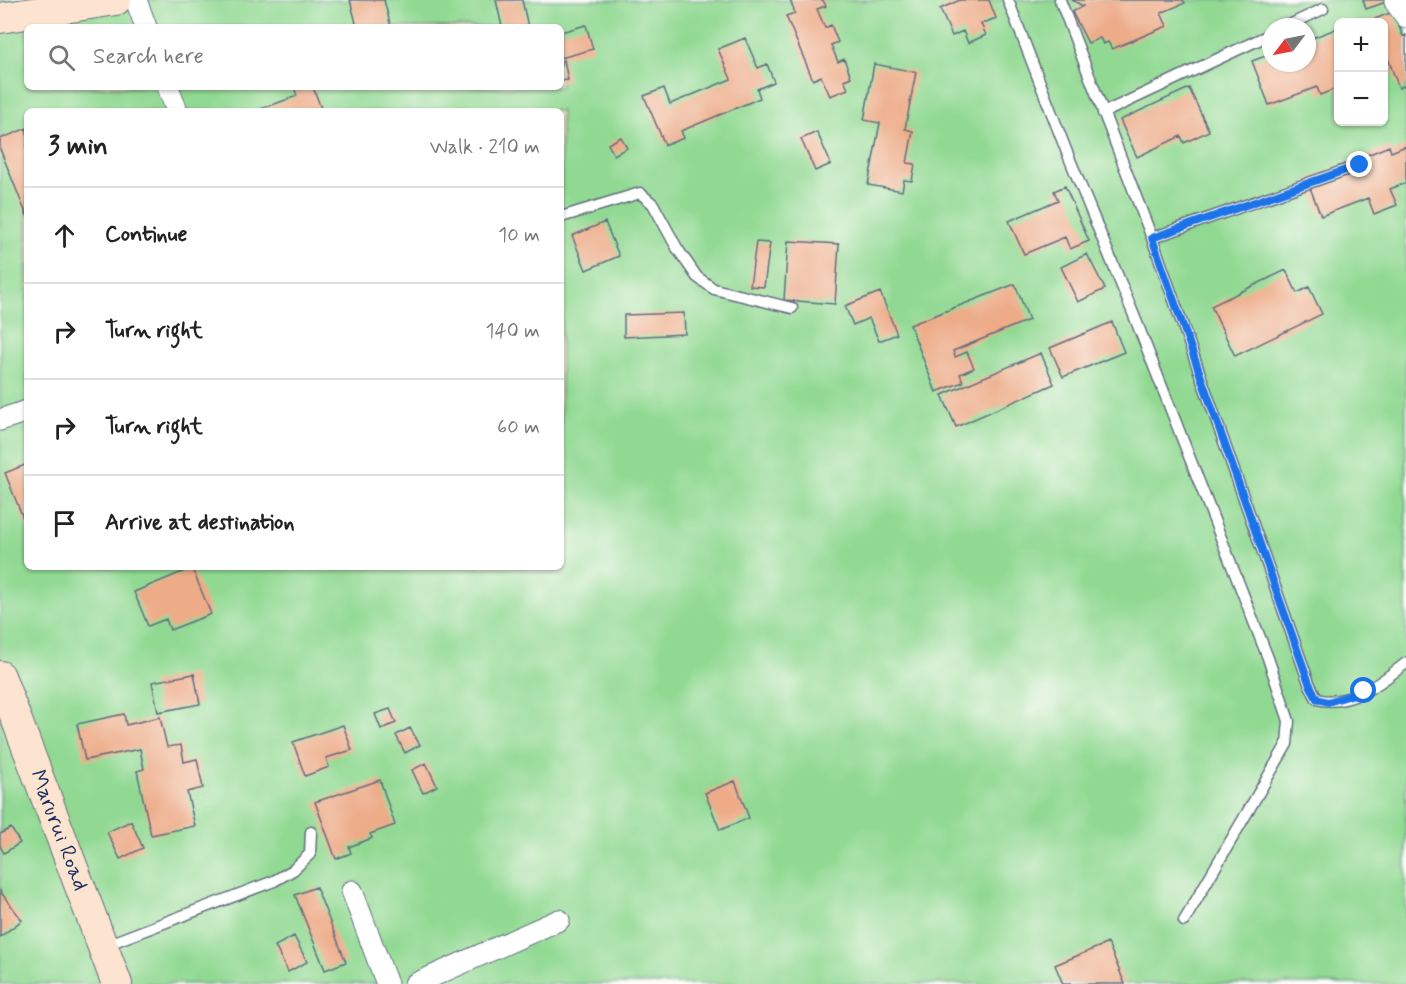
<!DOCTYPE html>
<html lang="en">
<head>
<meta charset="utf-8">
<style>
  :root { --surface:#fff; --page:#f6f6f6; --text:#222; --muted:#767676; --line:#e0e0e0 }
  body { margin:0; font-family:Mynerve,sans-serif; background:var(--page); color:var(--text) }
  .controls { position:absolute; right:18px; top:18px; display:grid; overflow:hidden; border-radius:9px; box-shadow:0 2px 4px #0004 }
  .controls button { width:54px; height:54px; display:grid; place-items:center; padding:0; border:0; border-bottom:2px solid var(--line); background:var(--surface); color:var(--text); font:30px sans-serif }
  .compass { position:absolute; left:1262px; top:18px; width:54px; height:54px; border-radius:50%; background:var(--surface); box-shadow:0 2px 4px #0004; rotate:238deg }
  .stop { position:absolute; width:18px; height:18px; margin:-14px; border:4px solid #1a73e8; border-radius:50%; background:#fff }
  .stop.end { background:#1a73e8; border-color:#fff; box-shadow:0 2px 6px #0008 }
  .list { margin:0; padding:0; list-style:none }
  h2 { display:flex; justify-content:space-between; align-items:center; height:78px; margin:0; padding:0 24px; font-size:26px }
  h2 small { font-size:20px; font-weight:400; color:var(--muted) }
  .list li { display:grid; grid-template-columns:39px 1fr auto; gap:18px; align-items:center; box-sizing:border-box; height:96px; padding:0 24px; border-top:2px solid var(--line) }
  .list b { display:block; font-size:22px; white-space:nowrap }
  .list em { font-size:20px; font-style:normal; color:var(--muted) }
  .icon { flex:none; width:33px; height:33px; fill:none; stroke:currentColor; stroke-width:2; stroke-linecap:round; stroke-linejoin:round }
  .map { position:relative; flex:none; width:1406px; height:984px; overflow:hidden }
  .search { position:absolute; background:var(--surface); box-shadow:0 2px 4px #0004; left:24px; top:24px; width:540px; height:66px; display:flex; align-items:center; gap:15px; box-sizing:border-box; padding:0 21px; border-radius:9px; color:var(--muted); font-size:22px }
  .panel { position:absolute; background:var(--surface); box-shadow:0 2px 4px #0004; left:24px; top:108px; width:540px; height:462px; border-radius:9px }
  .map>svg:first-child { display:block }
  .green { fill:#91d993; stroke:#568478; stroke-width:1.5; fill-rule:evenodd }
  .building { fill:#edab88 }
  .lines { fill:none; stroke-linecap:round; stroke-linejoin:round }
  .lane-casing { stroke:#626d7e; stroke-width:13 }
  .street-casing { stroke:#626d7e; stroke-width:23 }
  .secondary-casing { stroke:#626d7e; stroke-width:32 }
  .lane { stroke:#fff; stroke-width:10 }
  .street { stroke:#fff; stroke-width:21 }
  .secondary { stroke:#fde4d0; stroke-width:30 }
  .route { stroke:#1a73e8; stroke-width:8 }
  .labels { text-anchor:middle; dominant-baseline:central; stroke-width:6; stroke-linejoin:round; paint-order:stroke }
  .street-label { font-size:22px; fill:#1b2f5e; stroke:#fdfcf7 }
</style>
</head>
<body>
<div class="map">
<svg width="1406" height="984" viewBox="0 0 1406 984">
  <rect width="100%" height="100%" fill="#fdfcf7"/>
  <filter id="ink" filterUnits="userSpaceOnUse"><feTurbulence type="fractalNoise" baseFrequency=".0167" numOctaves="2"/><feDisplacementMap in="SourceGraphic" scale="12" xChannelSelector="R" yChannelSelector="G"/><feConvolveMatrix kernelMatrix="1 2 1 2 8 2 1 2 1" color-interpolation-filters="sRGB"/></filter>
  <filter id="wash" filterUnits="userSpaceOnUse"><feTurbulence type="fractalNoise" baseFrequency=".008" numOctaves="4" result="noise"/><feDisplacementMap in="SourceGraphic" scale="24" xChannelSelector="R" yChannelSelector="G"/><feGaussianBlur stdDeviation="1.35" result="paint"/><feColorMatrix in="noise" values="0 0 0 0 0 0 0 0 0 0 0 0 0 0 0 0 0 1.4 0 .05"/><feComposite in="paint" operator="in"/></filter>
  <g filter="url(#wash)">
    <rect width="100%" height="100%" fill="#e7dfba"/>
    <path class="green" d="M0,0H1406V984H0ZM1338,22H1384V122H1338ZM27,27H561V87H27ZM1271,27H1307V63H1271ZM27,111H561V567H27Z"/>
    <g id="blocks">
      <path class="building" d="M350,0H384L391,27H357Z
        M496,0H522L528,27H502Z
        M790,0H823L826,6L817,9L825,28L831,25L838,42L831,45L838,62L844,59L851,77L844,80L848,89L830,96L821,76L813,80L786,16L795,13Z
        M960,0H989L996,18L981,24L986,35L968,43L963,31L952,36L940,9Z
        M1072,0H1183L1185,3L1161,13L1167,26L1112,49L1108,42L1103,44L1100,38L1088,43L1072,12L1083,6Z
        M1363,0H1385L1386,2L1366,9Z
        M1393,12L1403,36L1406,35V85L1399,88L1384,48V22H1373L1372,20Z
        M586,25L593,49L561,58V32Z
        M1338,28V88L1320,95L1317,87L1269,105L1252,61L1271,54V63H1307V40Z
        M745,38L758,68L767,64L774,82L757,89L760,98L681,131L684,138L665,145L644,96L664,88L670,104L731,79L718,49Z
        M564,60L568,80L561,81V61Z
        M874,64L916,72L905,129L913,131L907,163L915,164L912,181L904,180L902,191L868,185L880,123L864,120Z
        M294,87H313L322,111H255L297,96Z
        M1189,88L1209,131L1184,143L1181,136L1137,157L1120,120Z
        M27,128V216L0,149V139Z
        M817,132L831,164L815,171L801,139Z
        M621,137L627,148L614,155L608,144Z
        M1389,146L1391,152L1406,146V183L1390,189L1397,205L1374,214L1368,198L1321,216L1307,180Z
        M1065,186L1089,241L1070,249L1065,237L1024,254L1009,221L1058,200L1054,191Z
        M605,222L619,256L586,270L572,236Z
        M788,241L839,244L835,304L784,300Z
        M756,242L770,243L764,287L750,286Z
        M1087,254L1105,289L1078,302L1061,267Z
        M1286,270L1297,293L1309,287L1322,314L1235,356L1211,306Z
        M1015,284L1029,320L953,351L955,357L967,352L974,368L960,374L963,382L936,392L910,325Z
        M880,292L897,334L879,341L869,318L853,325L845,306Z
        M684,313L685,334L624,337V315Z
        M1112,322L1124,352L1063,377L1050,348Z
        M1041,353L1054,384L956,427L942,395Z
        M27,464V528L5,473Z
        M192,568L211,614L170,630L166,619L148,626L134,592Z
        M194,674L200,704L158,712L152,682Z
        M390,709L396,723L381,729L375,714Z
        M124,714L126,725L160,717L167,747L181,745L184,762L197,759L203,788L187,792L195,826L151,835L137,771L144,769L140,749L85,760L77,724Z
        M343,725L352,750L326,758L329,767L305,776L293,742Z
        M410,728L420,745L405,753L396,735Z
        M426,763L437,786L423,793L412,770Z
        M380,780L395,825L370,834L372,838L349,847L351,853L336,859L315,802Z
        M735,781L749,818L720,830L705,793Z
        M131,821L143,848L120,859L107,832Z
        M11,828L20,843L4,853L0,846V834Z
        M316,887L346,962L325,970L295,895Z
        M0,891L22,920L0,937Z
        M294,936L307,962L288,972L275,946Z
        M1108,943L1125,984H1063L1055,965Z"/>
    </g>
  </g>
  <g filter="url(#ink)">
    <use href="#blocks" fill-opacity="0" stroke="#626d7e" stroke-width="1.5"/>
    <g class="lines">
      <defs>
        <path id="lane" d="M1008,0L1066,150L1135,318L1268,658L1289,721L1287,744L1184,921
          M1060,0L1152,238L1309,683L1317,699C1349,708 1382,682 1406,663
          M1285,27L1323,9
          M1103,113L1271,34
          M561,217L640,193L653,204L677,248L697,277L714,289L792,308
          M1152,238L1360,165
          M103,946L274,881L293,870L310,854L311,832"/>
        <path id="street" d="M136,0L146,27
          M1396,0L1395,2L1406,17
          M168,87L177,111
          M0,420L27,411
          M352,891L387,984
          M415,984L559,920"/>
        <g id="secondary">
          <path d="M0,18L116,0"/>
          <path id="s1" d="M0,676L117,984"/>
        </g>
      </defs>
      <use href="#lane" class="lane-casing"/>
      <use href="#street" class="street-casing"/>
      <use href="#secondary" class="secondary-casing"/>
      <use href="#lane" class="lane"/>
      <use href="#street" class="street"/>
      <use href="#secondary" class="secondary"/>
    </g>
  </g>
  <g class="lines" filter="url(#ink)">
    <path class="route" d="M1360,165L1152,238L1309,683L1317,699L1328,702L1364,691"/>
  </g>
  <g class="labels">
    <g class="street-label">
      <text stroke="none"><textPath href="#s1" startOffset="165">Marurui Road</textPath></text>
    </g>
  </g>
</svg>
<div class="controls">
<button>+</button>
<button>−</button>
</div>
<svg class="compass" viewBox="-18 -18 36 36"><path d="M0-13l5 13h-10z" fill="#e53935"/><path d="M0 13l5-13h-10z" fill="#767676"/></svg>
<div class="stop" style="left:1364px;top:691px"></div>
<div class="stop end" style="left:1360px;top:165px"></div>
<div class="search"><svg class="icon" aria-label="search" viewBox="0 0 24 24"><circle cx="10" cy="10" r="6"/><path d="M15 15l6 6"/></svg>Search here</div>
<section class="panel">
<h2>3 min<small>Walk · 210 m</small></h2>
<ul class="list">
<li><svg class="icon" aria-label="ahead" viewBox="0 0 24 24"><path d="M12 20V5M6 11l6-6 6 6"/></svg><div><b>Continue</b></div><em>10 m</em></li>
<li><svg class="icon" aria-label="right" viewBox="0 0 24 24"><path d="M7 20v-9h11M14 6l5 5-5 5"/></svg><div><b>Turn right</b></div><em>140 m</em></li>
<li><svg class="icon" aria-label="right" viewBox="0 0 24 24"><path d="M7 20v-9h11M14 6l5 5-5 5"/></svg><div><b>Turn right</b></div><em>60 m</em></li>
<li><svg class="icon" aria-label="arrive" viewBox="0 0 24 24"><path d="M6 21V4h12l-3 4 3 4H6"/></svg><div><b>Arrive at destination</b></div></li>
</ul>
</section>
</div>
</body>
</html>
